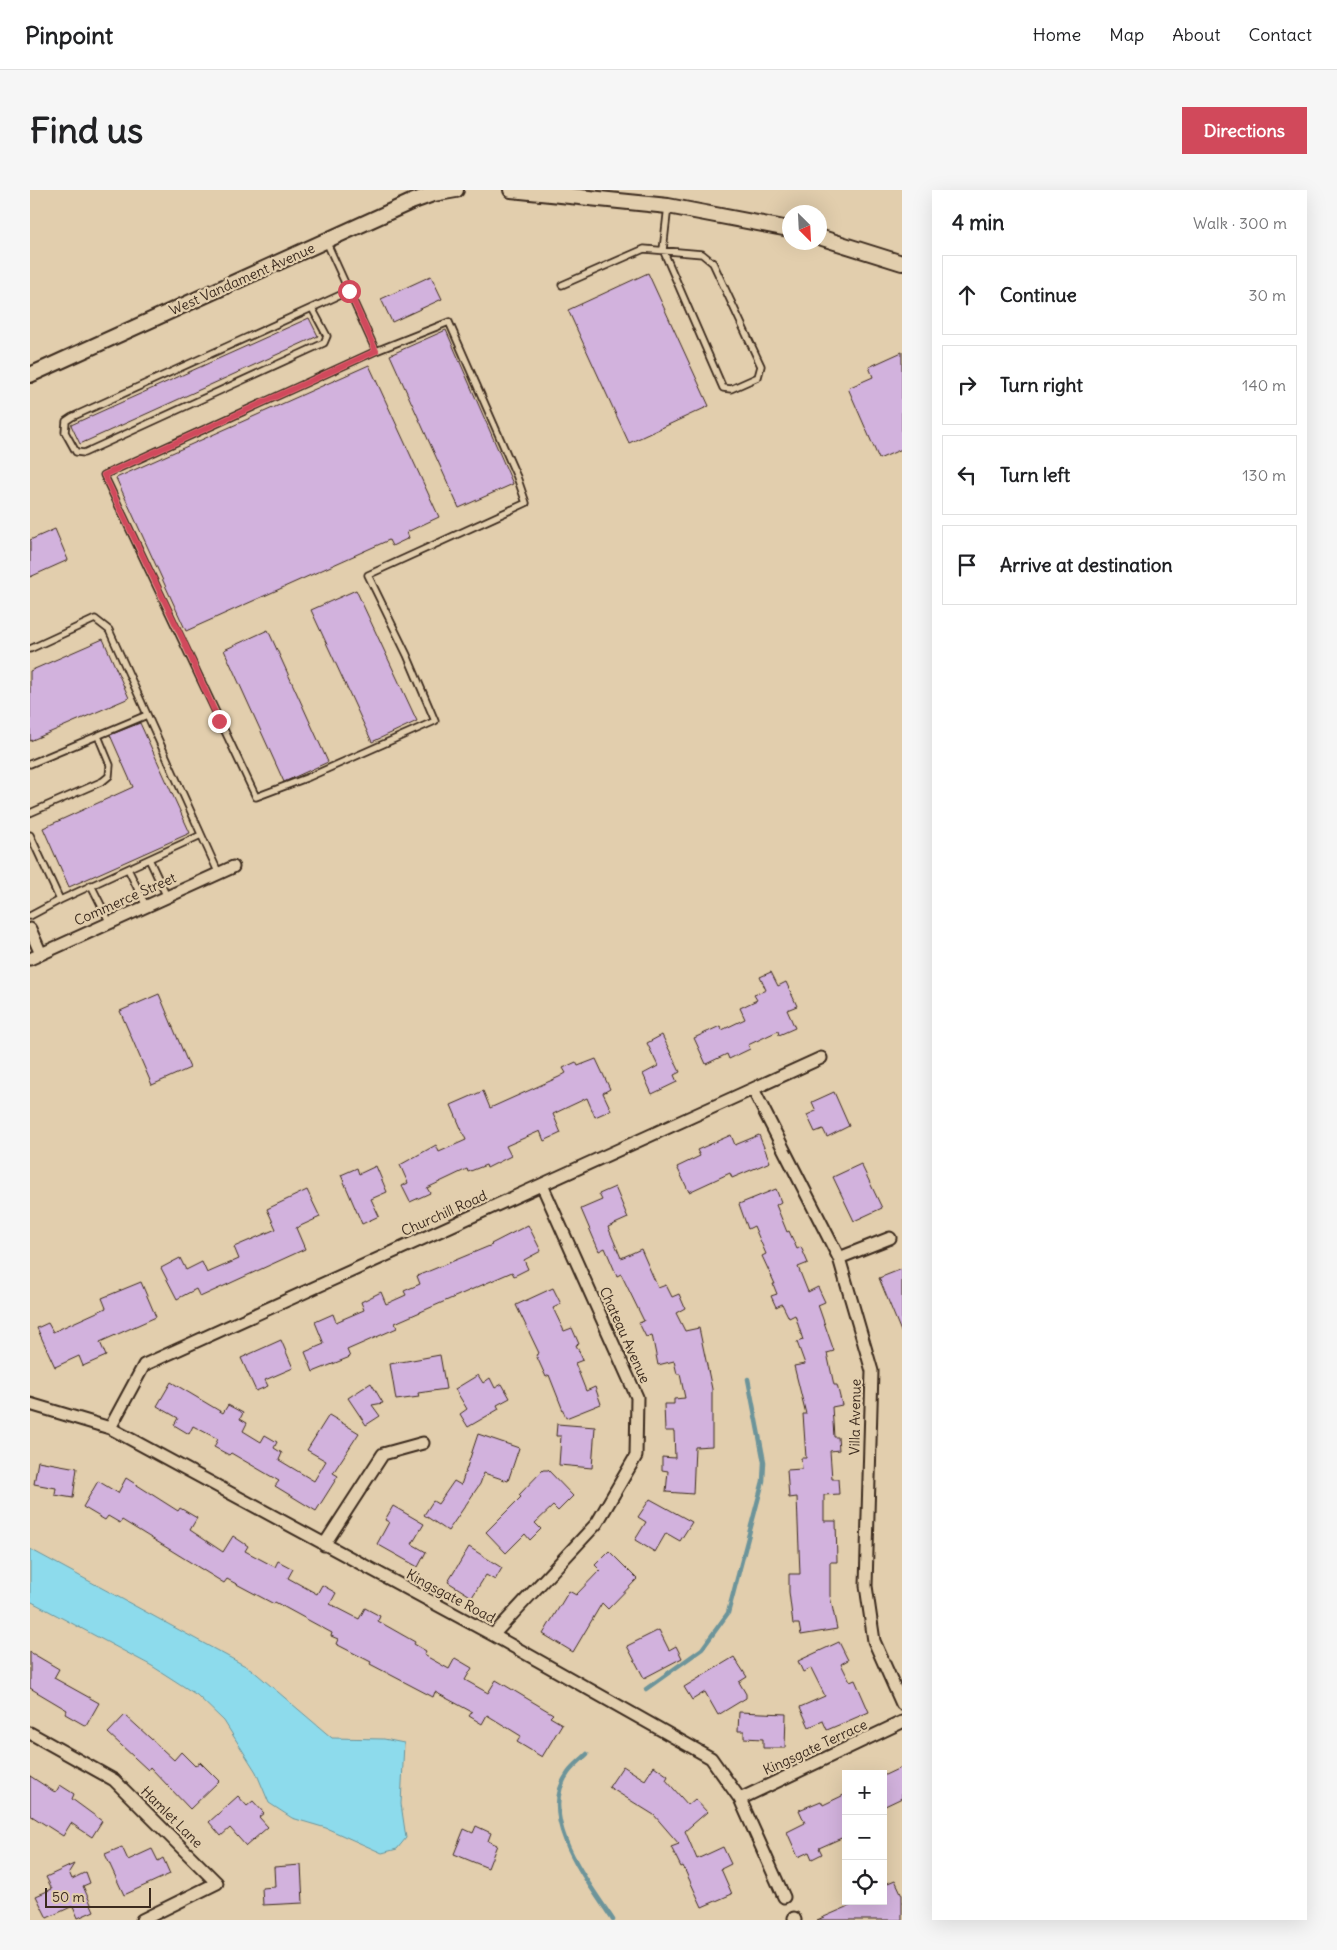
<!DOCTYPE html>
<html lang="en">
<head>
<meta charset="utf-8">
<style>
  :root { --surface:#fff; --page:#f6f6f6; --text:#202124; --muted:#757577; --line:#e0e0e0; --accent:#d1495b }
  body { margin:0; font-family:Delius,sans-serif; background:var(--page); color:var(--text) }
  .controls { position:absolute; right:15px; bottom:15px; display:grid; overflow:hidden; border-radius:0px; box-shadow:0 5px 20px #0002 }
  .controls button { width:45px; height:45px; display:grid; place-items:center; padding:0; border:0; border-bottom:1px solid var(--line); background:var(--surface); color:var(--text); font:25px sans-serif }
  .compass { position:absolute; left:752px; top:15px; width:45px; height:45px; border-radius:50%; background:var(--surface); box-shadow:0 5px 20px #0002; rotate:156deg }
  .scale { position:absolute; left:15px; bottom:12px; width:106px; box-sizing:border-box; padding-left:5px; border:2px solid #3b2a1e; border-top:0; font-size:14px; line-height:18px; white-space:nowrap; color:#3b2a1e; -webkit-text-stroke:4px #e2cead; paint-order:stroke }
  .stop { position:absolute; width:15px; height:15px; margin:-11px; border:4px solid #d1495b; border-radius:50%; background:#fff }
  .stop.end { background:#d1495b; border-color:#fff; box-shadow:0 1px 5px #0008 }
  .list { margin:0; padding:0; list-style:none }
  h2 { display:flex; justify-content:space-between; align-items:center; height:65px; margin:0; padding:0 20px; font-size:21px }
  h2 small { font-size:16px; font-weight:400; color:var(--muted) }
  .list li { display:grid; grid-template-columns:32px 1fr auto; gap:15px; align-items:center; box-sizing:border-box; height:80px; margin:0 10px 10px; padding:0 10px; border:1px solid var(--line); border-radius:0px }
  .list b { display:block; font-size:19px; white-space:nowrap }
  .list em { font-size:16px; font-style:normal; color:var(--muted) }
  .icon { flex:none; width:28px; height:28px; fill:none; stroke:currentColor; stroke-width:2; stroke-linecap:round; stroke-linejoin:round }
  .map { position:relative; flex:none; width:872px; height:1730px; overflow:hidden; border-radius:0px }
  header { display:flex; align-items:center; gap:30px; box-sizing:border-box; height:70px; padding:0 25px; background:var(--surface); border-bottom:1px solid var(--line) }
  header strong { font-size:24px }
  nav { display:flex; gap:28px; margin-inline-start:auto; font-size:18px }
  .intro { display:flex; align-items:center; justify-content:space-between; box-sizing:border-box; height:120px; padding:0 30px }
  h1 { margin:0; font-size:35px }
  .button { padding:12px 22px; border-radius:0px; background:var(--accent); color:#fff; font-size:18px; font-weight:700 }
  main { display:flex; gap:30px; padding:0 30px }
  aside { flex:1; background:var(--surface); border-radius:0px; box-shadow:0 5px 20px #0002 }
  .map>svg:first-child { display:block }
  .water { fill:#8ddbec; stroke:#6c949a }
  .lines { fill:none; stroke-linecap:round; stroke-linejoin:round }
  .stream { stroke:#6c949a; stroke-width:4.5 }
  .building { fill:#d2b2dd; stroke:#3b2a1e }
  .service-casing { stroke:#3b2a1e; stroke-width:9 }
  .minor-casing { stroke:#3b2a1e; stroke-width:15 }
  .tertiary-casing { stroke:#3b2a1e; stroke-width:18 }
  .service { stroke:#e2cead; stroke-width:5.5 }
  .minor { stroke:#e2cead; stroke-width:11 }
  .tertiary { stroke:#e2cead; stroke-width:14 }
  .route { stroke:#d1495b; stroke-width:6 }
  .labels { text-anchor:middle; dominant-baseline:central; stroke-width:4.5; stroke-linejoin:round; paint-order:stroke }
  .street-label { font-size:14px; fill:#3b2a1e; stroke:#e2cead }
</style>
</head>
<body>
<header>
<strong>Pinpoint</strong>
<nav><a>Home</a><a>Map</a><a>About</a><a>Contact</a></nav>
</header>
<div class="intro"><h1>Find us</h1><a class="button">Directions</a></div>
<main>
<div class="map">
<svg width="872" height="1730" viewBox="0 0 872 1730">
  <rect width="100%" height="100%" fill="#e2cead"/>
  <filter id="ink" filterUnits="userSpaceOnUse"><feTurbulence type="fractalNoise" baseFrequency=".02" numOctaves="2"/><feDisplacementMap in="SourceGraphic" scale="10" xChannelSelector="R" yChannelSelector="G"/><feConvolveMatrix kernelMatrix="1 2 1 2 8 2 1 2 1" color-interpolation-filters="sRGB"/></filter>
  <g filter="url(#ink)">
    <path class="water" d="M0,1359L221,1479L302,1548L354,1549L374,1553L371,1614L376,1648L367,1659L352,1663L296,1638L262,1628L239,1613L226,1582L194,1531L167,1505L122,1476L0,1411Z"/>
    <g class="lines">
      <path class="stream" d="M616,1499L672,1459L698,1423L733,1291L734,1272L718,1189
        M557,1564C551,1570 543,1576 538,1583C506,1628 559,1693 583,1730"/>
    </g>
    <path class="building" d="M618,83L679,216L599,253L538,120Z
      M401,86L412,109L362,132L351,109Z
      M279,128L288,146L50,254L41,235Z
      M416,140L483,294L429,318L360,165Z
      M872,162V259L849,269L818,198L843,187L839,177Z
      M339,175L409,327L377,342L379,348L362,356L359,350L156,441L86,288Z
      M25,339L38,370L0,387V350Z
      M326,400L387,531L342,552L281,420Z
      M238,440L298,572L254,592L194,460Z
      M73,449L99,508L0,551V481Z
      M110,533L160,643L39,697L13,638L103,597L80,545Z
      M741,782L748,796L756,792L767,816L757,820L765,838L749,845L748,841L718,855L720,859L699,869L697,864L676,874L664,848L690,836L692,840L715,829L710,818L727,810L724,805L736,800L730,787Z
      M129,804L160,878L122,895L90,821Z
      M632,845L650,882L644,885L647,892L622,904L613,884L628,876L617,853Z
      M566,869L580,899L573,903L581,920L565,927L557,908L523,924L531,943L514,951L510,941L476,956L481,966L457,978L456,975L438,982L437,979L397,998L400,1003L380,1012L372,996L378,993L370,975L406,955L409,962L436,950L421,915L453,901L460,918L529,887L536,883L533,878L546,872L548,876Z
      M804,902L819,936L797,947L793,939L785,942L777,925L786,921L782,912Z
      M701,945L705,955L729,945L740,972L702,988L700,983L659,1002L647,977L670,966L667,960Z
      M831,974L852,1018L824,1031L803,987Z
      M346,976L357,1002L341,1009L349,1026L332,1034L311,985L327,978L329,984Z
      M585,997L598,1028L578,1037L591,1068L611,1059L628,1098L636,1095L642,1107L649,1104L655,1118L646,1123L655,1141L669,1138L682,1199V1256L665,1257L663,1304L636,1302L638,1281L632,1280V1267L645,1268L644,1241H635L634,1214H644V1209L655,1208L650,1184H647L644,1171L628,1175L622,1145L616,1147L609,1133L614,1131L591,1084L587,1086L575,1058L569,1061L551,1019L572,1010L569,1004Z
      M746,999L751,1012L746,1015L757,1042L759,1041L767,1059L771,1057L778,1073L768,1077L778,1102L788,1097L795,1112L788,1115L804,1161L797,1163L804,1195H807L812,1215L802,1217L804,1247H808L809,1260L800,1261L802,1289H808L809,1304L794,1305V1331H806L807,1372H800V1406L807,1439L771,1445L769,1434H763L759,1402V1384H770L767,1307L759,1308L757,1280L772,1279L771,1268H776L773,1224H776L764,1176L775,1174L767,1152L773,1150L765,1125L759,1128L752,1114L746,1117L741,1106L747,1104L743,1094H745L732,1066L736,1064L724,1036L718,1039L709,1014Z
      M277,1000L290,1027L266,1038L275,1059L170,1107L166,1099L147,1109L131,1078L150,1068L156,1080L172,1072L177,1083L209,1069L204,1057L246,1039L237,1019Z
      M498,1035L511,1061L494,1070L498,1079L484,1086L482,1082L365,1133L367,1138L317,1160L320,1167L283,1182L275,1162L294,1154L285,1132L303,1124L306,1132L334,1120L331,1112L351,1102L356,1114L376,1105L374,1101L390,1094L387,1086L462,1055L461,1054Z
      M872,1079V1144L849,1088Z
      M111,1092L126,1127L70,1152L76,1166L53,1176L49,1166L25,1177L7,1138L18,1133L23,1142L76,1118L72,1108Z
      M523,1098L531,1114L523,1118L534,1141L542,1138L549,1154L546,1155L553,1170L545,1173L556,1201L565,1197L571,1214L536,1228L519,1185L516,1187L506,1165L509,1163L486,1115Z
      M251,1150L263,1178L235,1190L238,1196L226,1201L211,1168Z
      M410,1165L416,1199L388,1203L389,1207L366,1210L360,1174Z
      M448,1185L453,1193L460,1188L465,1198L472,1194L480,1208L467,1215L469,1219L438,1237L430,1224L437,1219L425,1199Z
      M141,1192L193,1223L198,1215L213,1223L210,1229L217,1233L213,1241L231,1252L235,1245L247,1252L244,1258L252,1263L249,1270L284,1291L296,1271L277,1260L299,1225L329,1243L303,1283L308,1286L286,1321L245,1296L249,1291L201,1263L199,1265L184,1257L188,1249L163,1236L159,1244L144,1235L148,1228L127,1216Z
      M341,1193L353,1213L342,1215L350,1226L336,1235L318,1208Z
      M527,1234L565,1237L562,1278L529,1275L531,1246H526Z
      M448,1244L489,1258L478,1291L454,1283L450,1294L418,1341L394,1325L403,1311L408,1314L424,1291L431,1295Z
      M8,1271L47,1278L43,1308L25,1305L26,1298L4,1294Z
      M513,1280H518L543,1306L528,1321L523,1316L505,1333L511,1339L500,1350L495,1344L476,1363L456,1342L491,1307L489,1305Z
      M96,1288L148,1321L150,1318L167,1328L160,1340L193,1362L203,1346L218,1356L215,1361L245,1377L248,1371L263,1379L258,1388L287,1404L292,1395L306,1403L300,1414L329,1429L335,1418L350,1426L348,1431L385,1452L384,1454L396,1461L394,1465L419,1479L425,1468L442,1478L435,1490L458,1503L466,1490L523,1524L520,1527L532,1534L512,1567L487,1552L491,1546L457,1525L452,1534L439,1526L442,1522L405,1502L403,1507L340,1474L341,1472L306,1454L308,1449L301,1446L302,1443L245,1412L244,1414L197,1389L194,1393L92,1330L90,1333L78,1326L75,1330L53,1317L68,1291L88,1303Z
      M620,1309L662,1332L650,1351L636,1343L625,1362L605,1350L616,1332L608,1327Z
      M363,1316L394,1334L382,1354L396,1362L388,1377L347,1354L359,1332L355,1330Z
      M439,1357L472,1378L465,1390L456,1385L442,1407L418,1392Z
      M579,1361L607,1389L578,1419L572,1413L543,1462L513,1444L539,1401L546,1405L570,1380L565,1375Z
      M629,1440L639,1460L646,1456L652,1468L614,1488L597,1456Z
      M809,1452L818,1470L811,1474L820,1492L825,1490L839,1522L797,1540L793,1531L779,1537L770,1517L795,1506L781,1478L773,1482L768,1471Z
      M0,1462L29,1479L24,1488L69,1513L56,1536L35,1524L37,1520L0,1498Z
      M704,1467L717,1487L709,1492L716,1504V1508L688,1525L675,1502L662,1510L654,1497Z
      M709,1522L756,1524L755,1558H733V1549L714,1548V1541H708Z
      M95,1525L144,1570L151,1562L165,1576L170,1572L189,1591L160,1619L120,1577L118,1580L78,1543Z
      M593,1576L615,1590L624,1576L638,1586L636,1590L658,1615L665,1609L677,1622L655,1641L667,1669L693,1657L701,1674L691,1679L702,1704L672,1717L653,1676L651,1677L641,1657L649,1654L624,1625L579,1597Z
      M872,1577V1608L853,1617V1586Z
      M0,1586L23,1601L26,1602L30,1595L44,1604L42,1609L72,1631L62,1647L41,1633L33,1646L0,1625Z
      M816,1604V1646L789,1658L792,1664L782,1669L779,1662L768,1667L757,1642L775,1633L769,1620L791,1611L793,1615Z
      M208,1606L217,1616L223,1611L234,1623L229,1627L238,1637L216,1656L200,1638L191,1646L179,1632Z
      M446,1636L461,1643L458,1651L467,1655L458,1678L424,1664L434,1639L443,1643Z
      M92,1657L98,1670L122,1659L128,1671L133,1668L140,1684L94,1705L75,1664Z
      M44,1674L39,1682L42,1689L56,1682L60,1693L53,1696L64,1721L48,1728L43,1716L17,1728L6,1706L22,1699L16,1687Z
      M271,1675L273,1713L233,1715L232,1698L245,1697L244,1677Z
      M865,1690L872,1705V1730H787L831,1711H853V1695Z"/>
    <g class="lines">
      <defs>
        <path id="service" d="M296,51L346,161L74,285L226,607L279,587L405,531L377,465L338,385L496,313L487,287L419,132L346,161
          M532,95L614,59L672,64L683,73L731,176L728,187L701,199L693,198L633,60L638,16
          M282,118L297,146L294,153L54,263L46,262L35,242L36,231L42,227L319,101
          M0,459L65,429L79,440L189,684
          M0,574L117,525
          M0,623L73,591L79,586L80,575L68,546
          M0,645L30,710
          M119,669L137,707
          M98,679L116,716
          M61,695L80,733
          M0,726L30,710L171,645"/>
        <path id="minor" d="M0,739L11,764
          M0,769L203,677
          M723,899L809,1068L842,1181L836,1396L844,1451L872,1514
          M809,1068L860,1048
          M0,1214L80,1238L463,1445L681,1568L710,1609L754,1707
          M80,1238L114,1175L791,868
          M294,1355L353,1264L393,1253
          M463,1445L567,1333L606,1266L607,1207L512,995
          M0,1543L84,1590L187,1693L112,1730
          M710,1609L872,1532
          M764,1728L765,1730"/>
        <path id="tertiary" d="M481,0L638,16L759,39
          M789,47L872,73
          M0,185L381,12L403,4L426,0"/>
      </defs>
      <use href="#service" class="service-casing"/>
      <use href="#minor" class="minor-casing"/>
      <use href="#tertiary" class="tertiary-casing"/>
      <use href="#service" class="service"/>
      <use href="#minor" class="minor"/>
      <use href="#tertiary" class="tertiary"/>
    </g>
  </g>
  <g class="lines" filter="url(#ink)">
    <path class="route" d="M189,531L153,450L74,285L346,161L319,101"/>
  </g>
  <g class="labels">
    <g class="street-label">
      <text transform="translate(212 89) rotate(-24)">West Vandament Avenue</text>
      <text transform="translate(95 709) rotate(-24)">Commerce Street</text>
      <text transform="translate(414 1023) rotate(-24)">Churchill Road</text>
      <text transform="translate(595 1145) rotate(66)">Chateau Avenue</text>
      <text transform="translate(825 1227) rotate(-89)">Villa Avenue</text>
      <text transform="translate(421 1406) rotate(28)">Kingsgate Road</text>
      <text transform="translate(785 1557) rotate(-25)">Kingsgate Terrace</text>
      <text transform="translate(142 1627) rotate(45)">Hamlet Lane</text>
    </g>
  </g>
</svg>
<div class="controls">
<button>+</button>
<button>−</button>
<button><svg class="icon" aria-label="locate" viewBox="0 0 24 24"><circle cx="12" cy="12" r="6"/><path d="M12 2v4M12 18v4M2 12h4M18 12h4"/></svg></button>
</div>
<svg class="compass" viewBox="-18 -18 36 36"><path d="M0-13l5 13h-10z" fill="#e53935"/><path d="M0 13l5-13h-10z" fill="#757577"/></svg>
<div class="scale">50 m</div>
<div class="stop" style="left:319px;top:101px"></div>
<div class="stop end" style="left:189px;top:531px"></div>
</div>
<aside>
<h2>4 min<small>Walk · 300 m</small></h2>
<ul class="list">
<li><svg class="icon" aria-label="ahead" viewBox="0 0 24 24"><path d="M12 20V5M6 11l6-6 6 6"/></svg><div><b>Continue</b></div><em>30 m</em></li>
<li><svg class="icon" aria-label="right" viewBox="0 0 24 24"><path d="M7 20v-9h11M14 6l5 5-5 5"/></svg><div><b>Turn right</b></div><em>140 m</em></li>
<li><svg class="icon" aria-label="left" viewBox="0 0 24 24"><path d="M17 20v-9H6M10 6l-5 5 5 5"/></svg><div><b>Turn left</b></div><em>130 m</em></li>
<li><svg class="icon" aria-label="arrive" viewBox="0 0 24 24"><path d="M6 21V4h12l-3 4 3 4H6"/></svg><div><b>Arrive at destination</b></div></li>
</ul>
</aside>
</main>
</body>
</html>
